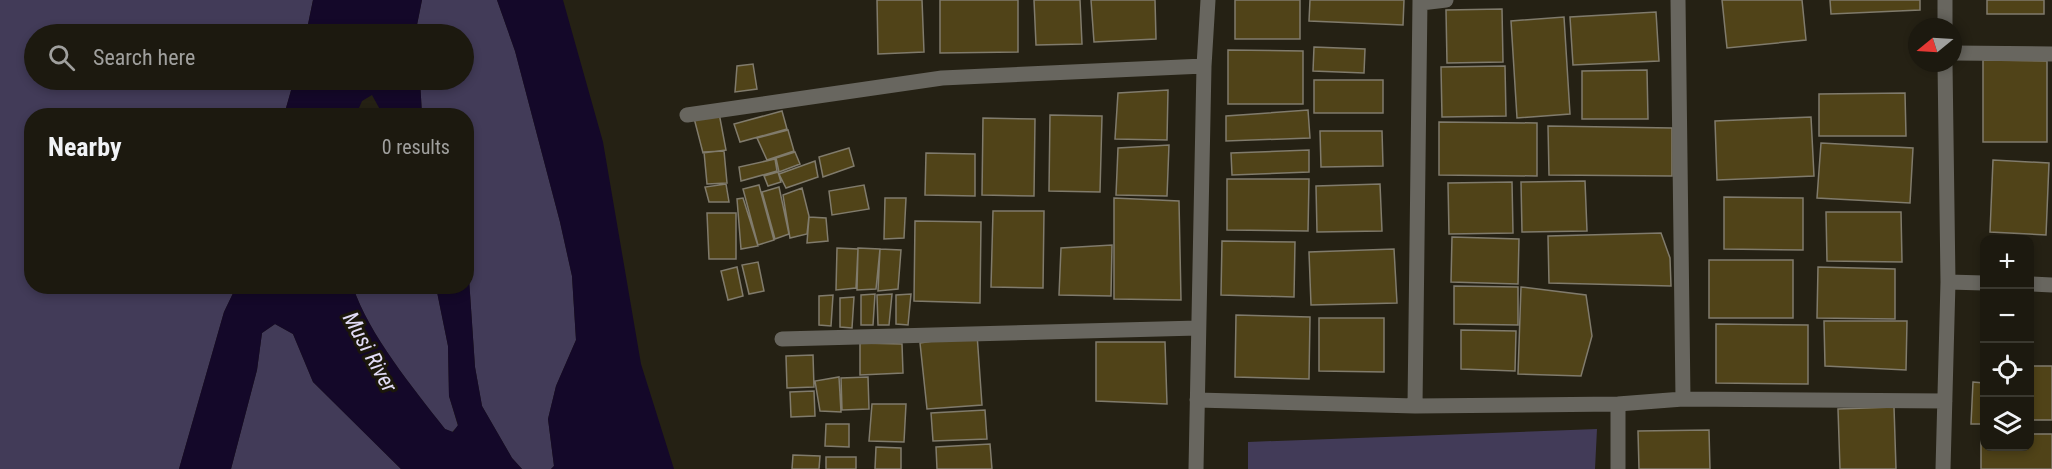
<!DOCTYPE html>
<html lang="en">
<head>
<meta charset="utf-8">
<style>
  :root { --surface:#1c190f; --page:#252218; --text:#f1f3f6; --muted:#a0a09e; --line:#3a382f }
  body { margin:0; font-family:"Roboto Condensed",sans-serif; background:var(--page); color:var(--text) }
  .controls { position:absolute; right:18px; bottom:18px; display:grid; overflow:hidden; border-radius:12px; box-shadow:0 3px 9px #0003 }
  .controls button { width:54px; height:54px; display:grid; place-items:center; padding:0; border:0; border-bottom:2px solid var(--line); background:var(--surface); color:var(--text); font:30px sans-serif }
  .compass { position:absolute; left:1908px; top:18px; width:54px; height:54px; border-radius:50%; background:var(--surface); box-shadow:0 3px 9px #0003; rotate:252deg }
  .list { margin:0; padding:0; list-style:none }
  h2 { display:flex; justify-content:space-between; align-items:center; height:78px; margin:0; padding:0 24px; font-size:26px }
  h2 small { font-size:20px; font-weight:400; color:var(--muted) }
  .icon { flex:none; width:33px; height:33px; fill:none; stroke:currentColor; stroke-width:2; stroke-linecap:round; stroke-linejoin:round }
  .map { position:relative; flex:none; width:2052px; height:469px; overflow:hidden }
  .search { position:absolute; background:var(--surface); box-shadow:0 3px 9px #0003; left:24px; top:24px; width:450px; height:66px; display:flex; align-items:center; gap:15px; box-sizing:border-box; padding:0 21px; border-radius:33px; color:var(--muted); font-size:22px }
  .panel { position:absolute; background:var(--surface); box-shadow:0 3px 9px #0003; left:24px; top:108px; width:450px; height:186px; border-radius:24px }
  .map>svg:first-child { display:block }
  .green { fill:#423b58 }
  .water { fill:#140829 }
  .building { fill:#504318; stroke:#807b6c; stroke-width:1.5 }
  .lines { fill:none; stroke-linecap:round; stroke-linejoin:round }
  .minor { stroke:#68665f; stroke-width:15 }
  .labels { text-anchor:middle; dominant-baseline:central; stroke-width:6; stroke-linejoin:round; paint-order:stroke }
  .water-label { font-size:22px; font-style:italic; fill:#e2dcf7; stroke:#1b170b }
</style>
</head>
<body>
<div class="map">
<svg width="2052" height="469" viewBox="0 0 2052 469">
  <rect width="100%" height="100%" fill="#252114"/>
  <path class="green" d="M0,0H313L306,34H34V80H294L284,115L32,116V286L236,287L224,312L179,469H0Z
    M422,0H497L515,51L560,222L572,276L576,340L556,386L548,419L554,466L551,469H522L512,458L482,406L475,367L467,249L466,116L422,115L420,80H464V34H417V25Z
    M353,287H436L448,346L449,396L458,426L452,432L445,429C414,389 369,335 353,287Z
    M275,324L293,334L313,382L401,469H231L257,370L262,333Z
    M1597,429L1595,469H1248V442Z"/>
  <path class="water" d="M313,0H422L417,25V34H306Z
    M497,0H563L603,142L641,364L674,469H551L554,466L548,419L556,386L576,340L572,276L560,222L515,51Z
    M294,80H420L422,115H383L372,95L362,101L356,115H284Z
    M467,249L475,367L482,406L512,458L522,469H401L313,382L293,334L275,324L262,333L257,370L231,469H179L224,312L236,287H353C369,335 414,389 445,429L453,432L458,425L449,396L448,346L436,287L466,286Z"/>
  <path class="building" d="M877,0H922L924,52L878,54Z
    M940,0H1018V52L940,53Z
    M1034,0H1080L1082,44L1036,45Z
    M1091,0H1155L1156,39L1094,42Z
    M1235,0H1300V39H1235Z
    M1310,0H1404L1403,25L1309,21Z
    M1722,0H1802L1806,40L1727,48Z
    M1830,0H1920V10L1831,14Z
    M1987,0H2044V14H1987Z
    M1502,9L1503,62L1447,63L1446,10Z
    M1656,12L1659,61L1573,65L1570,17Z
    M1564,17L1570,114L1517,118L1511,21Z
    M1314,47L1365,49L1364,73L1313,71Z
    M1228,50L1303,51V104H1228Z
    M1983,60L2047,61V142H1983Z
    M753,64L757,89L735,92L737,66Z
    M1505,66L1506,116L1442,117L1441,67Z
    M1647,70L1648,119H1582V71Z
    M1314,80H1383V113H1314Z
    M1168,90L1167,140L1115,139L1118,93Z
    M1905,93L1906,136H1819V94Z
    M1308,110L1310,138L1226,141V116Z
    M782,111L787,129L740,142L734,124Z
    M719,113L726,150L703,153L694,118Z
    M1050,115L1102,116L1100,192L1049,191Z
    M1811,117L1814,176L1717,180L1715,121Z
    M983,118L1035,119L1034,196L982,195Z
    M1439,122L1537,123V176L1439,175Z
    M1548,126L1672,128V176L1549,175Z
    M788,130L794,151L767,160L757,138Z
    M1320,131H1382L1383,166L1321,167Z
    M1821,143L1913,148L1910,203L1817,198Z
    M1169,145L1167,196L1116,195L1118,148Z
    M849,148L854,166L823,177L819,157Z
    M1309,150V172L1232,175L1231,153Z
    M724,151L727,183L707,184L704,152Z
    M795,152L800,164L779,172L776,158Z
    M926,153L975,154V196L925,195Z
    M775,159L777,171L741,181L739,167Z
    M1993,160L2049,163L2046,235L1990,232Z
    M815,161L818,177L786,188L779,174Z
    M778,172L781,182L768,186L764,176Z
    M1227,179H1309L1308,231L1227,230Z
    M1585,181L1587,231L1522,232L1521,182Z
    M1512,182L1513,233L1449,234L1448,183Z
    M726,184L729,202H709L705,187Z
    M1380,184L1382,231L1317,232L1316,186Z
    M759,185L774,240L758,245L743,189Z
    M864,185L869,209L832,215L829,191Z
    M779,187L789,234L775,239L762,192Z
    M802,188L809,216L807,234L790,238L783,195Z
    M1724,197L1803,198V250L1724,249Z
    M743,198L758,246L741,249L737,199Z
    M885,198H906L904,238L884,239Z
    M1114,198L1179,201L1181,300L1114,299Z
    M993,211H1044L1043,288L991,287Z
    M1826,212H1901L1902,262L1827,261Z
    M707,213H736V259H709Z
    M809,217L826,218L828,241L807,243Z
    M915,221L981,222L980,303L914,301Z
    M1661,233L1670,258L1671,286L1549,283L1548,236Z
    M1452,237L1519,239L1518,284L1451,282Z
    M1222,241L1295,242L1294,297L1221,295Z
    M1112,245L1111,296L1059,295L1061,248Z
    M837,248L858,249L856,288L836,290Z
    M858,248L880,249L876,289L857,290Z
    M880,249L901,250L898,289L878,291Z
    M1394,249L1397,303L1311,305L1309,252Z
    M1709,260H1793V318H1709Z
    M758,262L764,291L749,294L742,265Z
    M737,267L743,296L728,300L721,271Z
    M1818,267L1895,269V319L1817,318Z
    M1454,286L1518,287V325L1454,324Z
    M1521,287L1586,295L1592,336L1581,376L1518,374Z
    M875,294L873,325H861V295Z
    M892,294L889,325H878L877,295Z
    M911,294L908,325L896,324V295Z
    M833,295L831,326L819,325V296Z
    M854,297L852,328L840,327V298Z
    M1236,315L1310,317L1309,379L1235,377Z
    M1319,318H1384V372L1319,371Z
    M1824,321H1907L1906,370L1825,366Z
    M1716,324L1808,325V384L1716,383Z
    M1461,330L1516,331L1515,371L1461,369Z
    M977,334L982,405L927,409L920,343Z
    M1096,342H1165L1167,404L1096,401Z
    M860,343L902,344L903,373L860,375Z
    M813,355L814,387L787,388L786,356Z
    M2030,366H2052V420H2030Z
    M839,377L841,412L820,411L815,381Z
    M868,377L869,409L842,410L841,378Z
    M1973,382L1984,383V424H1971Z
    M814,391L815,416L791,417L790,392Z
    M872,404H906L904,442L869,441Z
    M1894,407L1896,469H1840L1838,409Z
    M985,410L987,439L933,441L931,413Z
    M826,424H849V447L825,446Z
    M1709,430L1710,469H1639L1638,431Z
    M1981,434H1984V446H2030V434H2052V469H1981Z
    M990,444L992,469H937L936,447Z
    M876,447L901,448V469H875Z
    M793,455L820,456L819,469H792Z
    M826,457H856V469H826Z"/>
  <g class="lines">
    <path class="minor" d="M1678,0L1683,399
      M1421,3L1446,0
      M1945,27V0
      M1953,53L2052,54
      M1204,66L1208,0
      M687,115L942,78L1204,66L1196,469
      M1948,282L1984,283
      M2030,284L2052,285
      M782,339L1198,328
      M1197,400L1415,406L1618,404L1683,399L1945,401
      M1415,406L1420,0
      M1618,469V404
      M1943,469L1948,282L1945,63"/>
  </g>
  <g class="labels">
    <g class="water-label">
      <text transform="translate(370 352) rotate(61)">Musi River</text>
    </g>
  </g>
</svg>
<div class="controls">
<button>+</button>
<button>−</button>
<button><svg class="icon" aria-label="locate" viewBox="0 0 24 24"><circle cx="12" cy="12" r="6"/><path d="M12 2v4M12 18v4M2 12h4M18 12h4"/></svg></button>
<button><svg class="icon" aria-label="layers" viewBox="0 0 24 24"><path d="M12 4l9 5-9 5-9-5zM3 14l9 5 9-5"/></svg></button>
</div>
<svg class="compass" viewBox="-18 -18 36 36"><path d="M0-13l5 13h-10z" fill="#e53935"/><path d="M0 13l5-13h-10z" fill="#a0a09e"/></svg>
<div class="search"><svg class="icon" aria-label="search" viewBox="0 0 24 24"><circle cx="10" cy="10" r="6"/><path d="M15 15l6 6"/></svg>Search here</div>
<section class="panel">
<h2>Nearby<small>0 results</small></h2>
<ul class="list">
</ul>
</section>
</div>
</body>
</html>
